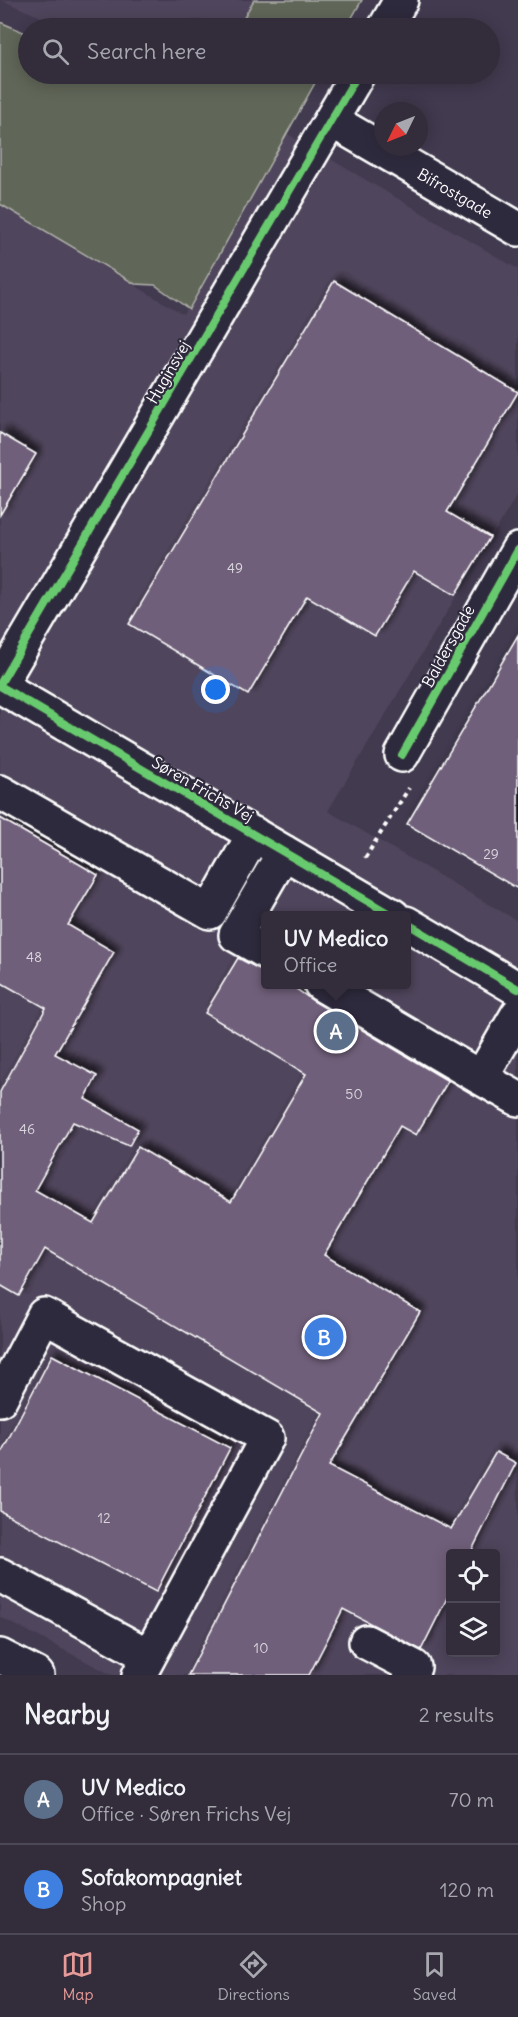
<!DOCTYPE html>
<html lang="en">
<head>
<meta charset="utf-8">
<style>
  :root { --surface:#322c3b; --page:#3a3442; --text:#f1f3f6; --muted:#a8a7af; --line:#4d4855; --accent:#e69b98 }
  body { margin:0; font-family:Delius,sans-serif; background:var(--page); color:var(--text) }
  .controls { position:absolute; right:18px; bottom:18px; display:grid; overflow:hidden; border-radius:6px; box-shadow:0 3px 15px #0003 }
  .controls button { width:54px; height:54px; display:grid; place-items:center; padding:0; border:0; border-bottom:2px solid var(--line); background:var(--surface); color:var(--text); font:30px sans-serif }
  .compass { position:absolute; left:374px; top:102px; width:54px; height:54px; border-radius:50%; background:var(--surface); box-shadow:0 3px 15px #0003; rotate:227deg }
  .you { position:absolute; left:216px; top:690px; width:21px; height:21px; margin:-15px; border:4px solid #fff; border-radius:50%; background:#1a73e8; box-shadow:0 0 0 9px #1a73e833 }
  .badge { display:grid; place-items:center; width:39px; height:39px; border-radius:50%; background:var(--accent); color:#fff; font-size:20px; font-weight:700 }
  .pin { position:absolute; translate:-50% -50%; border:3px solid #fff; box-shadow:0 2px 6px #0006 }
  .popup { position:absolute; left:261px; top:911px; width:150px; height:78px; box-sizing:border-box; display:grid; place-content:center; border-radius:6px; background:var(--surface); filter:drop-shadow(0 2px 4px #0005); font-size:20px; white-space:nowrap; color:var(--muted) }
  .popup b { font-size:22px; color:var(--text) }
  .popup::after { content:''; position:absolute; left:50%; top:100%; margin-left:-12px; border:12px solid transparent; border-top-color:var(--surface) }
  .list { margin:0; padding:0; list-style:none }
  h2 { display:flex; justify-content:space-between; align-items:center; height:78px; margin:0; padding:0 24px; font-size:26px }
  h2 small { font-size:20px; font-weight:400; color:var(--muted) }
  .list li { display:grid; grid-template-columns:39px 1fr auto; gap:18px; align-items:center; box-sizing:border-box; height:90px; padding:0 24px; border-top:2px solid var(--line) }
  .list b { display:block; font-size:22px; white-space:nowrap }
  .list p { margin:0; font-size:20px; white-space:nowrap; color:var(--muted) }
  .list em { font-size:20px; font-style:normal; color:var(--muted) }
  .icon { flex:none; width:33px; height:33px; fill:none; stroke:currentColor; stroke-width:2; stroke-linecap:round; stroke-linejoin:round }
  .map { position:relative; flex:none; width:518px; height:1675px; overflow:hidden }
  .search { position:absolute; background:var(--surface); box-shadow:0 3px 15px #0003; left:18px; right:18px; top:18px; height:66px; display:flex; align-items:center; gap:15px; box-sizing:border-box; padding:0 21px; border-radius:33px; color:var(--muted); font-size:22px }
  .sheet { height:258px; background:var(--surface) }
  nav { display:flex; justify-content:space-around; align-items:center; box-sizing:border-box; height:84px; border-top:2px solid var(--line); background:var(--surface); font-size:16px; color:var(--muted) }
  nav a { display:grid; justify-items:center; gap:3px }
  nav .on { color:var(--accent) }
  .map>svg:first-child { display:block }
  .built { fill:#50455c; fill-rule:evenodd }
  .green { fill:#616658; stroke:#b0b2ac; stroke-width:1.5 }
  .building { fill:#6f5f7a; stroke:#fff; stroke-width:1.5; filter:url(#shadow) }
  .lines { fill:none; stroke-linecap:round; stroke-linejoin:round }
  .minor-casing { stroke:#fff; stroke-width:38 }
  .path { stroke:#fff; stroke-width:4; stroke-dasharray:4.5 4.5; stroke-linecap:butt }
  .minor { stroke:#2f2a3d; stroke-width:33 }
  .cycleway-casing { stroke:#2f2a3d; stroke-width:11 }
  .cycleway { stroke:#67ca6e; stroke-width:8 }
  .labels { text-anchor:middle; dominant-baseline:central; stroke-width:4.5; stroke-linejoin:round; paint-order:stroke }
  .number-label { font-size:14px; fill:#dbd7de }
  .street-label { font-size:16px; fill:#fff; stroke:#2f2a3d }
</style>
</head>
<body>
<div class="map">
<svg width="518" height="1675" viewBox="0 0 518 1675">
  <defs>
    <filter id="shadow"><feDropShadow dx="5.5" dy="-5.5" stdDeviation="3" flood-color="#0009"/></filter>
  </defs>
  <rect width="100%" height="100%" fill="#423a4f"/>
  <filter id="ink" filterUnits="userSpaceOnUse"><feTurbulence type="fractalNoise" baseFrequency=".0167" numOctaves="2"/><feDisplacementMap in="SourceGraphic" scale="12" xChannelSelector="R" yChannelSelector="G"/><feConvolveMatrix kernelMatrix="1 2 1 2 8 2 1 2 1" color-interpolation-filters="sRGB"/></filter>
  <g filter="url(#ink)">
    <path class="built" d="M1,0H253L243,20H48Z
      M286,133L518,269V493L328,811L518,921V1675H112L0,1617V205L183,314ZM266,916H406V984H266ZM450,1554H496V1652H450Z"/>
    <path class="green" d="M254,0H362L346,28H238Z
      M0,22L28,34V74H320L189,309L155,285L135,284L0,204Z"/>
    <path class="building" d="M334,281L518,392L447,512L490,537L455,595L414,571L375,636L307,596L248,695L129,624Z
      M0,433L36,454L0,515Z
      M518,635V889L407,824Z
      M0,818L98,875L68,925L114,952L55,1054L97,1076L85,1099L138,1129L129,1146L73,1122L35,1190L93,1223L138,1147L231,1202L306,1074L205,1013L238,958L257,968L266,971V984H289L312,1000L448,1081L416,1135L400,1126L324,1255L420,1312L329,1466L451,1529L496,1452L516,1463L470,1554H450V1592L421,1650L343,1609L309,1675H188L323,1413L45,1249L19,1296L0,1285V1092L46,1008L0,982Z
      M52,1355L230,1448L156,1592L0,1511V1455Z"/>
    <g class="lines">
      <defs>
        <path id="minor" d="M385,28L401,0
          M331,120L518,229
          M0,684L358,74
          M0,686L393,916
          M402,755L518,550
          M0,792L210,912L254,834
          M406,923L518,989
          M266,952L236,935L284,852
          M321,984L481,1078
          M518,1014L481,1078L518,1099
          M0,1399L44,1315L267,1438L139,1675
          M0,1575L149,1656
          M366,1642L414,1667L410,1675
          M0,1656L37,1675"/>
      </defs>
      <use href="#minor" class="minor-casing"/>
      <path class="path" d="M365,858L409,788"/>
      <use href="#minor" class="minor"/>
      <defs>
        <path id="cycleway" d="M0,684L358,74
          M0,686L393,916
          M402,755L518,550
          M406,923L518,989"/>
      </defs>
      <use href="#cycleway" class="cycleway-casing"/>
      <use href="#cycleway" class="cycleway"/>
    </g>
  </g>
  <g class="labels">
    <g class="number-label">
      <text x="235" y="568">49</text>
      <text x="491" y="854">29</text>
      <text x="34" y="957">48</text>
      <text x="354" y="1094">50</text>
      <text x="27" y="1129">46</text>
      <text x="104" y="1518">12</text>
      <text x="261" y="1648">10</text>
    </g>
    <g class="street-label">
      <text transform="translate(455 193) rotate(30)">Bifrostgade</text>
      <text transform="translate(168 372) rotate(-60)">Huginsvej</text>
      <text transform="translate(448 646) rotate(-61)">Baldersgade</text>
      <text transform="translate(203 789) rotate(30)">Søren Frichs Vej</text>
    </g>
  </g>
</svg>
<div class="controls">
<button><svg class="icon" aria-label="locate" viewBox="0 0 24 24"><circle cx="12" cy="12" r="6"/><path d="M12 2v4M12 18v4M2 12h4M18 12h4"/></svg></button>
<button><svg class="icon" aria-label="layers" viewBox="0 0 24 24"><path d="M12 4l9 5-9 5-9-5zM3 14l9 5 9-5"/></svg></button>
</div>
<svg class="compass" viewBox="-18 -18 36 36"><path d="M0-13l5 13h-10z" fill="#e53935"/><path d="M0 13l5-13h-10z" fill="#a8a7af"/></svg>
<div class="you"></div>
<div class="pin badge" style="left:336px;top:1031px;background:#5c6f8a">A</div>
<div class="popup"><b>UV Medico</b>Office</div>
<div class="pin badge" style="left:324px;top:1337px;background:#3f7fe0">B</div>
<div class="search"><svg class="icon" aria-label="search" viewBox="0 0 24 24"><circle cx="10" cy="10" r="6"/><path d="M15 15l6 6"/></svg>Search here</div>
</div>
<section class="sheet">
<h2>Nearby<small>2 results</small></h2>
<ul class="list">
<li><span class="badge" style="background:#5c6f8a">A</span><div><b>UV Medico</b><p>Office · Søren Frichs Vej</p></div><em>70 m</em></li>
<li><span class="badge" style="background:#3f7fe0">B</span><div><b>Sofakompagniet</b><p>Shop</p></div><em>120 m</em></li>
</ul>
</section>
<nav>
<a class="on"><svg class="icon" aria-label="map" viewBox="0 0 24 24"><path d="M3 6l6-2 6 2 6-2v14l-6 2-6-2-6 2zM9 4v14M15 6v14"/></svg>Map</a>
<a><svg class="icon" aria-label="directions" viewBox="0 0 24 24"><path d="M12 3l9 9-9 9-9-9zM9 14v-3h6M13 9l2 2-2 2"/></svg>Directions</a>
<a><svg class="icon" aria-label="saved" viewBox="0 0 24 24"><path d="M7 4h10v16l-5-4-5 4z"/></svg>Saved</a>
</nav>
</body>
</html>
